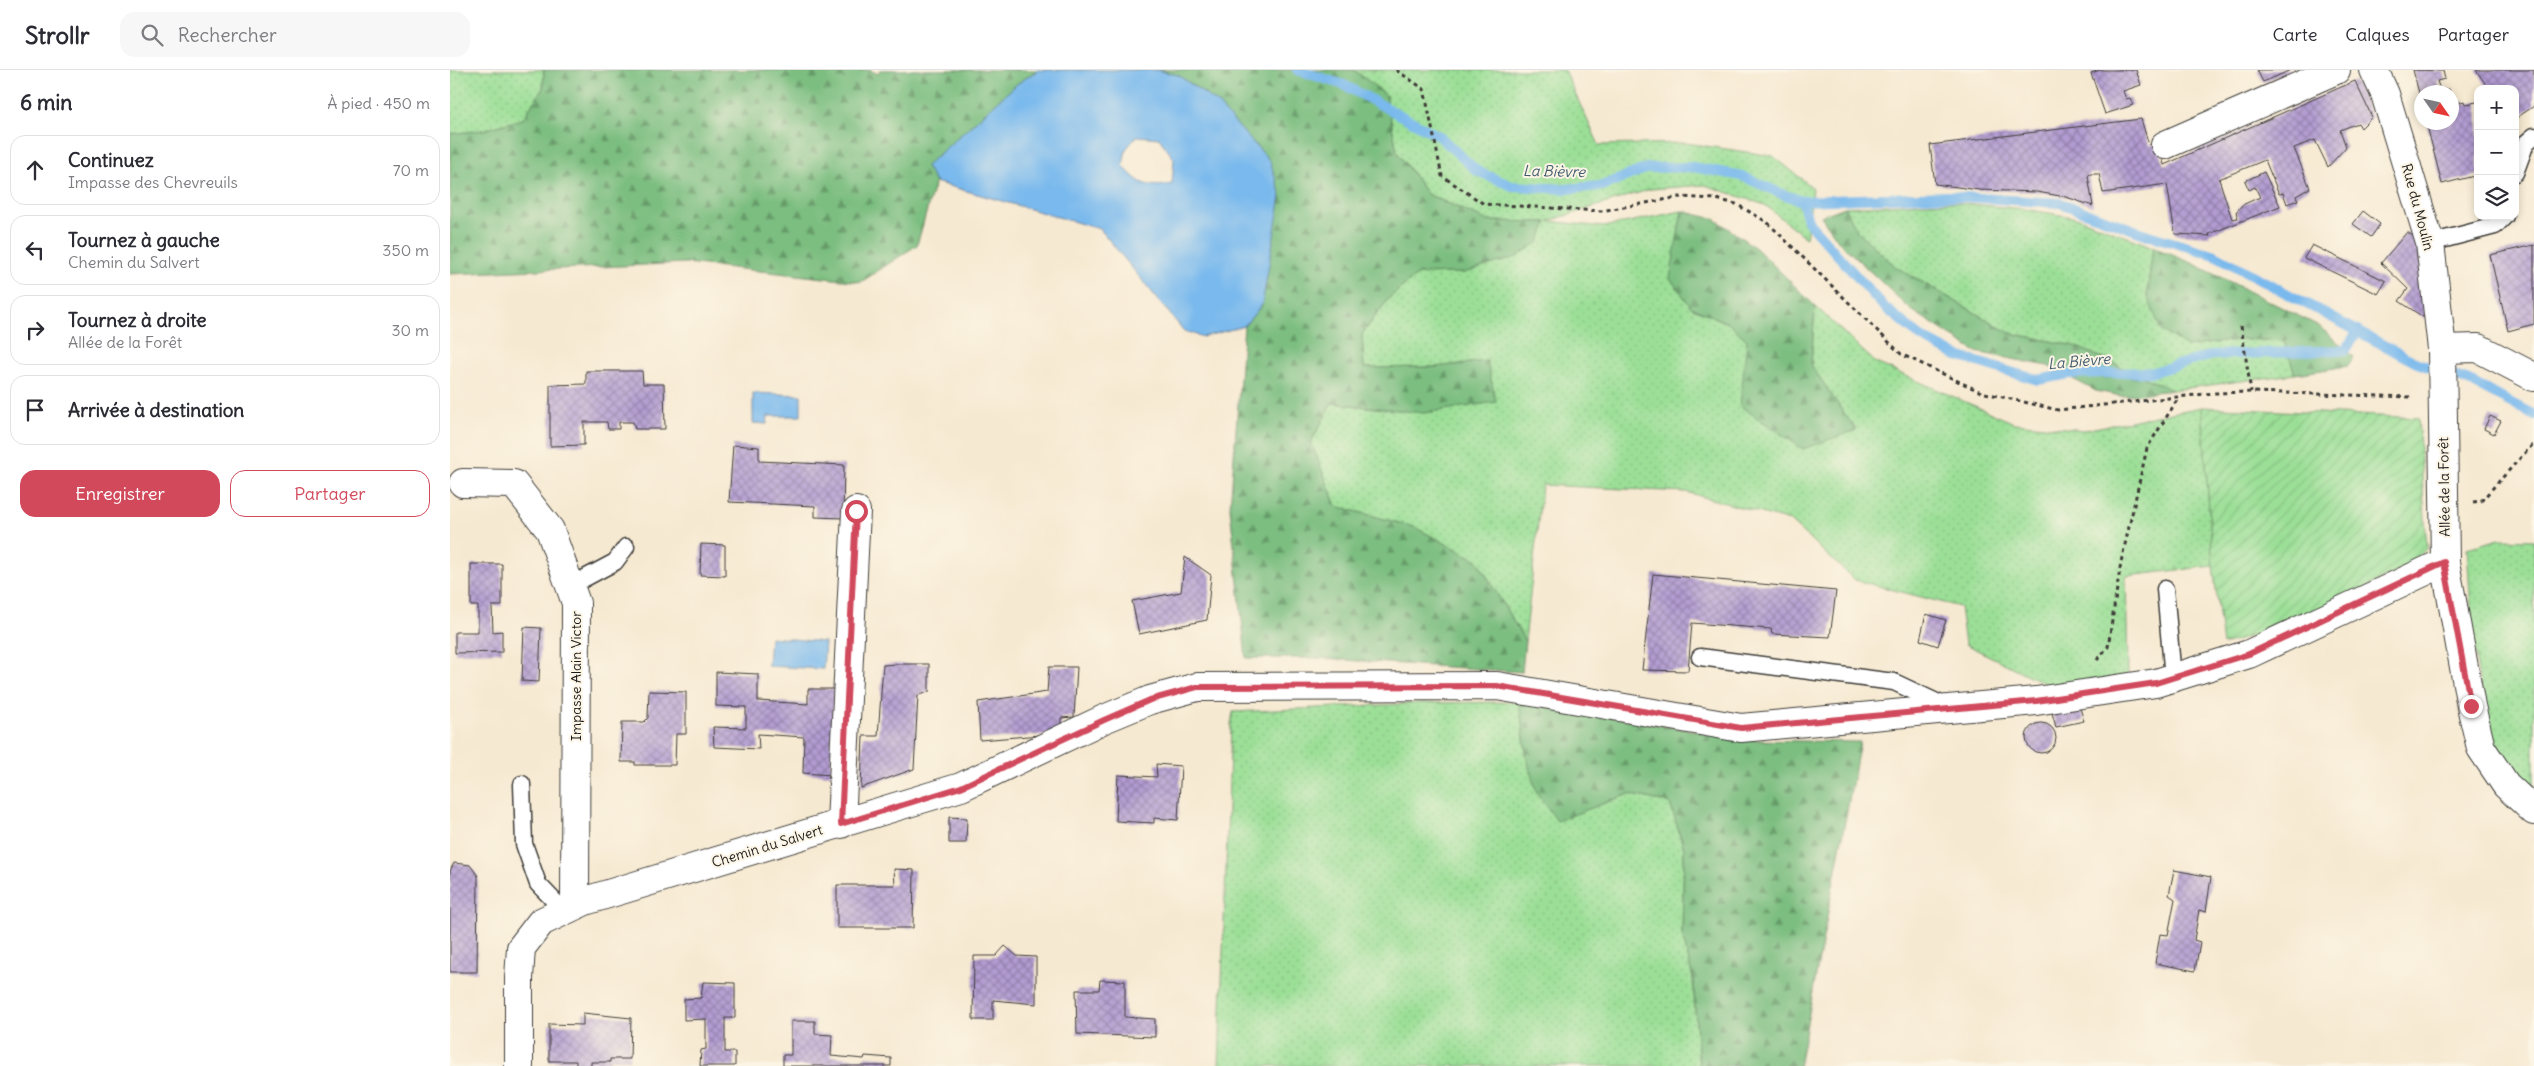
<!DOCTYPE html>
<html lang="fr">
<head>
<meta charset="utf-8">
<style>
  :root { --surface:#fff; --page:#f7f7f7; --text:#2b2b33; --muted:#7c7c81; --line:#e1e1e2; --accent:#d1495b }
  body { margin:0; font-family:Delius,sans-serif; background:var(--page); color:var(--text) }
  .controls { position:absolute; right:15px; top:15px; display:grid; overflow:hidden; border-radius:10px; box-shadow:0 2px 8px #0003 }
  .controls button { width:45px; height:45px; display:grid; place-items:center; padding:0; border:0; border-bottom:1px solid var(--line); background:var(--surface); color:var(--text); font:25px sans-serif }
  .compass { position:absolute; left:1964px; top:15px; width:45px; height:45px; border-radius:50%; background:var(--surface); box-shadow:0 2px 8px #0003; rotate:124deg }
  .stop { position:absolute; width:15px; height:15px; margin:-11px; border:4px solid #d1495b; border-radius:50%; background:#fff }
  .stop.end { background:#d1495b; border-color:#fff; box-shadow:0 1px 5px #0008 }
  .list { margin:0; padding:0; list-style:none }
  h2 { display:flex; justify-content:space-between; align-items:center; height:65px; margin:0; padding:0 20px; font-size:21px }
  h2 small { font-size:16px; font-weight:400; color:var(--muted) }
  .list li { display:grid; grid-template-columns:32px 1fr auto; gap:15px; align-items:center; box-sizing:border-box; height:70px; margin:0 10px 10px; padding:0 10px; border:1px solid var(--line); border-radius:15px }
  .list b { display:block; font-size:19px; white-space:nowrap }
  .list p { margin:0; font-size:16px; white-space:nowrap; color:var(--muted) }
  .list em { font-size:16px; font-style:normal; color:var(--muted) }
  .actions { display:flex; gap:10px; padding:15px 20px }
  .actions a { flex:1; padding:11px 0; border:1px solid var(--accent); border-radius:15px; text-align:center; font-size:18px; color:var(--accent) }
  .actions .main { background:var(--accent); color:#fff }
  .icon { flex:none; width:28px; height:28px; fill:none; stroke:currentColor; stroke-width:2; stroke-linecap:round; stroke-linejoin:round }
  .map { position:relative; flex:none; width:2084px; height:996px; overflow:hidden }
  header { display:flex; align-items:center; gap:30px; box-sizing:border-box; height:70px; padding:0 25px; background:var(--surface); border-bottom:1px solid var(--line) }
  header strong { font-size:24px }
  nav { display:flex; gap:28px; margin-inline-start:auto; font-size:18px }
  .search { width:350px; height:45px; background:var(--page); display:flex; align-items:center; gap:12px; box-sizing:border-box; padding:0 18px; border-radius:15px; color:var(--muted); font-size:19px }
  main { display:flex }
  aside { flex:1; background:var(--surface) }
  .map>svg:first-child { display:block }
  .grass { fill:url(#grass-dots); stroke:#5c7e5a }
  .forest { fill:url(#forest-firs); stroke:#4c6d4e }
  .garden { fill:url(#garden-furrows); stroke:#5c7e5a }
  .water { fill:#79b9ed; stroke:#4a6a84; fill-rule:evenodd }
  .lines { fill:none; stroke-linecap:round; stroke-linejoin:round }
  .stream { stroke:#79b9ed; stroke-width:10 }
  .building { fill:url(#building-cross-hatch) }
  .lane-casing { stroke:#3d3b37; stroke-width:19 }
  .street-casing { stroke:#3d3b37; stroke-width:30 }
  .path { stroke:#3d3b37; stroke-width:3; stroke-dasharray:4 4; stroke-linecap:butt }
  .lane { stroke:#fff; stroke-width:16 }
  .street { stroke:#fff; stroke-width:28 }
  .route { stroke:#d1495b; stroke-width:6 }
  .labels { text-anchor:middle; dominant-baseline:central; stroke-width:4; stroke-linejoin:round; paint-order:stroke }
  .street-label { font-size:14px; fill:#1c1c1c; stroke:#fcf5e5 }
  .water-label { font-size:15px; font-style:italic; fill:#415b70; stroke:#fcf5e5 }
</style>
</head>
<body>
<header>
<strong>Strollr</strong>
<div class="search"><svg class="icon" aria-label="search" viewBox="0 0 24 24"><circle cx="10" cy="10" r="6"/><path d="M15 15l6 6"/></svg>Rechercher</div>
<nav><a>Carte</a><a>Calques</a><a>Partager</a></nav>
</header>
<main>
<aside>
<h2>6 min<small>À pied · 450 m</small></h2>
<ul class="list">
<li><svg class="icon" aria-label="ahead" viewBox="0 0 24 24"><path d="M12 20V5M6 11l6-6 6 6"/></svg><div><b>Continuez</b><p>Impasse des Chevreuils</p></div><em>70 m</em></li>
<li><svg class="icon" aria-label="left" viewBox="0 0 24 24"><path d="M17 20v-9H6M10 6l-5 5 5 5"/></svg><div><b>Tournez à gauche</b><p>Chemin du Salvert</p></div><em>350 m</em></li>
<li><svg class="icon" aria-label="right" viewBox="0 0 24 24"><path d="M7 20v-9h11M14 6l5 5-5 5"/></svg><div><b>Tournez à droite</b><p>Allée de la Forêt</p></div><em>30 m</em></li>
<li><svg class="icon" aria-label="arrive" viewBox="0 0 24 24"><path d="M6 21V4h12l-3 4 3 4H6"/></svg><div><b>Arrivée à destination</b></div></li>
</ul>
<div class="actions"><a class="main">Enregistrer</a><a>Partager</a></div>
</aside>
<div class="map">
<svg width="2084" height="996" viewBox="0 0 2084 996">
  <defs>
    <pattern id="grass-dots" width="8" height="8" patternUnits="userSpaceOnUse" patternTransform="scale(1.25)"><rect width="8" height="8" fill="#9bdf97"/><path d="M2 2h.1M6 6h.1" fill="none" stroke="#85bf82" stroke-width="1.8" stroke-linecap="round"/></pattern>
    <pattern id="forest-firs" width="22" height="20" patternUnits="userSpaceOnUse" patternTransform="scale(1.25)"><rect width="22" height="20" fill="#7cbe80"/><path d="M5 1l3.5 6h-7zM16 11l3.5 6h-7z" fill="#659a68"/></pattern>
    <pattern id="garden-furrows" width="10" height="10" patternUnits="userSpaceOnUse" patternTransform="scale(1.25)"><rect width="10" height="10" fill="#9bdf97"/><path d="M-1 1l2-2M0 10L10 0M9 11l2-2" fill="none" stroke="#85bf82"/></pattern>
    <pattern id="building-cross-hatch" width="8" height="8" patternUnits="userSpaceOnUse" patternTransform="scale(1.25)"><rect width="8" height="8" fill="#b29bd1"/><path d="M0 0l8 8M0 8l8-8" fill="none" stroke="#907ea9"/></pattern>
  </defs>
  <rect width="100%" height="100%" fill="#fcf5e5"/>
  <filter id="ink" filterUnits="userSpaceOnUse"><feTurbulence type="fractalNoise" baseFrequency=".02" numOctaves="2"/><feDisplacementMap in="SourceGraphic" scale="10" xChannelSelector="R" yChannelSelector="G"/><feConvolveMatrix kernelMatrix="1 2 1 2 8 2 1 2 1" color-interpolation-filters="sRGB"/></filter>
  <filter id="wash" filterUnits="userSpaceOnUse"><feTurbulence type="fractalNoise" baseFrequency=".0096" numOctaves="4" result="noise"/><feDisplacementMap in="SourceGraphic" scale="20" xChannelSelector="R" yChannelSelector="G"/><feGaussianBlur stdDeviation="1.12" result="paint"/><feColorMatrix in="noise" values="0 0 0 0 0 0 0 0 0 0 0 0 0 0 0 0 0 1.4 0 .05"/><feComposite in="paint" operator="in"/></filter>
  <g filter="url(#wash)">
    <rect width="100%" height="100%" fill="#f6e9d1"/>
    <path class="grass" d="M0,0H94L93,18L73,49L33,60L0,64Z
      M904,0H1114L1149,75L1236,73L1323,86L1363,118L1356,168L1315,135L1255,115L1201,119L1099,151L1154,157L1232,141L1228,171L1241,237L1278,253L1405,360L1361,295L1365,236L1426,293L1564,353L1634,360L1752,337L1763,496L1676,506L1678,605L1606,619L1515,574L1510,537L1405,510L1340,451L1236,422L1092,415L1075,571L1027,490L964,457L886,436L861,372L881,333L942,340L1037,291L985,297L914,298L912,264L939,228L968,204L1014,203L1097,152L1038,151L977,124L947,82L936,25Z
      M1499,132L1574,139L1629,148L1703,177L1697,226L1737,277L1792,269L1834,271L1845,304L1722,320L1625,276L1560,263L1446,197L1407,161L1395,137Z
      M2050,469L2084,470V724C2023,682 2022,547 2017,478Z
      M1069,632L1077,689L1148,734L1179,724L1220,733L1234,779L1232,863L1243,909L1249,996H769L781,654L783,642L973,633Z"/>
    <path class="forest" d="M94,0H420L428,4L430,0H588L567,14L476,96L485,112L467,175L411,212L236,193L0,204V64L33,60L73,49L93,18Z
      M707,0H904L936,25L947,82L977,124L1038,151L1097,152L1089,172L1066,187L1014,203L968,204L939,228L912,264L914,298L985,297L1037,291L1046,332L974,343L882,333L861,372L886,436L964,457L1027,490L1075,571L1072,602L864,588H796L780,438L794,256L812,235L820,91L766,32L728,5Z
      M1395,137L1407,161L1446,197L1560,263L1625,276L1722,320L1671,326L1646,321L1598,296L1526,282L1460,239L1390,173L1371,146Z
      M1232,141L1265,149L1307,179L1365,236L1361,295L1406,360L1353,379L1290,336L1297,270L1278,253L1241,237L1220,208Z
      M1703,177L1742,193L1869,256L1904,287L1898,296L1845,304L1834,271L1792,269L1737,277L1711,260L1697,226Z
      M1069,632L1300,670L1410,672L1349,996H1249L1243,909L1232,863L1234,779L1220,733L1179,724L1107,751L1087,723L1077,689Z"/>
    <path class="garden" d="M1752,337L1968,348L1977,478L1963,493L1856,549L1773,575L1763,496Z"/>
    <path class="water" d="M588,0H707L728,5L766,32L820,91L831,126L812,235L794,256L753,267L734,261L650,159L485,112L476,96L567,14ZM687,66L709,68L724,89L722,114C697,118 690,115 673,96L676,79Z
      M303,323L351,325V346H318L317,354L303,353Z
      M320,567L375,572L373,599L318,596Z"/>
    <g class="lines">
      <path class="stream" d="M847,0L894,15L989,66L1027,101L1062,116L1116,119L1152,116L1197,98L1243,97L1292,106L1332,124L1352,131L1497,126L1610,133L1698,165L1765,185L1967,293L2019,311L2084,345
        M1352,131L1359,153L1433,236L1471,267L1507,286L1588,310L1619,304L1703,302L1762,285L1896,280L1908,260"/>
    </g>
    <g id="blocks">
      <path class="building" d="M1650,0H1686L1691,15L1673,21L1676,29L1680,28L1683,35L1655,44L1641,3Z
        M1807,0H1841L1813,12Z
        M1963,0L1993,1L1995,9L1987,11L1990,20L1999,19L2000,22H1972L1971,31Z
        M2026,0H2084V36L2065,49V19H2039Z
        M1905,11L1922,47L1911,58L1908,53L1890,60L1896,77L1878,97L1865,70L1844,78L1860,118L1846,126L1848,130L1837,134L1833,123L1829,124L1815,90L1769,109L1782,149L1788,148L1786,142L1792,135L1810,127L1805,117L1799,120L1795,111L1814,102L1830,136L1759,164L1760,166L1725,164L1717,114L1653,123L1649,104H1640L1638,106L1643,136L1616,127L1587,122L1529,120L1485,114L1480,75L1691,49L1699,75L1709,74L1714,95Z
        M2014,31L2015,34L2027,32L2028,35V105L1992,114L1976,52H2002V35Z
        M1913,141L1930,154L1921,167L1903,154Z
        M1957,162L1970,171L1976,249L1949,231L1958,219L1931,193Z
        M1862,175L1936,211L1928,224L1854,188Z
        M2084,175V254L2058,261L2040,185Z
        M136,301H192L193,314H214L215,359H185L183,352H169V359H158L157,352H134V375L100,376V315L136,314Z
        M2040,346L2051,351L2044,364L2034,359Z
        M283,375L309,377V391L394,395L393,448L365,447V436L279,432Z
        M251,474L275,475V506L250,505Z
        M735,487L761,505L757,550L689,564L682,531L731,522Z
        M21,494H52V536H42L43,562L52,561V582L5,583V562H28V536H21Z
        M1203,504L1386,521L1380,567L1322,564L1321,559L1242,553L1238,601L1192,600Z
        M1476,544L1496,550L1488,576L1470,570Z
        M74,557L91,558L89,612L72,611Z
        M447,594H479V622L468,625L464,699L411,718L413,666H428L433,595Z
        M599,597H627L624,647L611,648V659L602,664L530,670L528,632L597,622Z
        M266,602L308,604V631L358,634V619H384L381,705L353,703L354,667L308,664L309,679L264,677L263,657L296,658V637L266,636Z
        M199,621L236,622V664H226L225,695H185V692H171L172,652H194L198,648Z
        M1630,638L1634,651L1606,657L1602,643Z
        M1576 668a15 15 0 1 1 30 0a15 15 0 1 1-30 0Z
        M706,694L731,696L728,750L704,748V753L666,751L668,705L707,707Z
        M499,747L517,748L516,773H499Z
        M4,793L20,795L28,806L27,902H0V801Z
        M444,799L464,800L463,858H387V815H445Z
        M1724,800L1761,807L1756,842L1749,840L1744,870L1750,872L1745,901L1705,893L1710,864L1718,865L1725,829L1719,825Z
        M555,876L567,886L586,887V934L543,930V950H523L524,886H546Z
        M650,910L675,911V947L705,949V967L627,964L626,920H649Z
        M253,912L285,913V948H275V982H285V996H250L251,980L256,979V949L234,950V929L251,928Z
        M133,943L181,948L180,989H160V992H141V996H126V991H99V954L133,955Z
        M341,951H365V964L382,965L381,986L414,989L415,986L441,988V996H333V985H341Z"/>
    </g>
  </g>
  <g filter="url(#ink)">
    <use href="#blocks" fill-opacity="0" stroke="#3d3b37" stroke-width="1"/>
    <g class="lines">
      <defs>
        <path id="lane" d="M2065,103L2076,73L2084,66
          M1980,173L2045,156L2055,146
          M120,516L165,492L176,477
          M1715,519L1723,608
          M1250,587L1444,612L1495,636
          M72,714L74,774L88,814L114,841"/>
        <path id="street" d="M1924,0L1935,24L1980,173L1992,279L1995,492L2021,636L2031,678L2056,715L2084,741
          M1715,75L1886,0
          M1992,279L2028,278L2084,307
          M13,413L64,414L100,460L126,533L125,836
          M391,754L406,441
          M69,996V908L71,878L91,852L135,831L511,717L654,649L700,630L747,617L1047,616L1291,658L1586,631L1706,613L1799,584L1995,492"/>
      </defs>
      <use href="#lane" class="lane-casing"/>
      <use href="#street" class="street-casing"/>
      <path class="path" d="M946,0L974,19L992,106L1034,134L1151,141L1230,127L1266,129L1286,134L1317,152L1451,284L1531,322L1608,340L1764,323L1801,322L1962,327
        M1791,256L1801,322
        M2023,432L2031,431L2084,373
        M1647,590L1658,577L1671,492L1697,378L1729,327"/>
      <use href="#lane" class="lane"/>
      <use href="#street" class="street"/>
    </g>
  </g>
  <g class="lines" filter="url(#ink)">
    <path class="route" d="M406,441L391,754L511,717L654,650L700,630L747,617L1047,616L1291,658L1586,631L1706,613L1799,584L1994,492L2021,636"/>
  </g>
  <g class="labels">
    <g class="street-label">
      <text transform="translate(1968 137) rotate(75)">Rue du Moulin</text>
      <text transform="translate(1994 417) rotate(-91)">Allée de la Forêt</text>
      <text transform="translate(126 606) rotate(-90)">Impasse Alain Victor</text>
      <text transform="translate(317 776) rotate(-17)">Chemin du Salvert</text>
    </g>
    <g class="water-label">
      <text transform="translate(1104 101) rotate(1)">La Bièvre</text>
      <text transform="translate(1629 291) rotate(-5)">La Bièvre</text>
    </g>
  </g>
</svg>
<div class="controls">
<button>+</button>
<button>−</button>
<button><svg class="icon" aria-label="layers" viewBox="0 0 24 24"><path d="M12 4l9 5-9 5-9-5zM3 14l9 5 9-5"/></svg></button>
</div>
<svg class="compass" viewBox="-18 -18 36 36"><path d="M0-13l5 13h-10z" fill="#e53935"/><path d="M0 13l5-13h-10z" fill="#7c7c81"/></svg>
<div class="stop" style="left:406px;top:441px"></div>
<div class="stop end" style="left:2021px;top:636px"></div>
</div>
</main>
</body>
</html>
